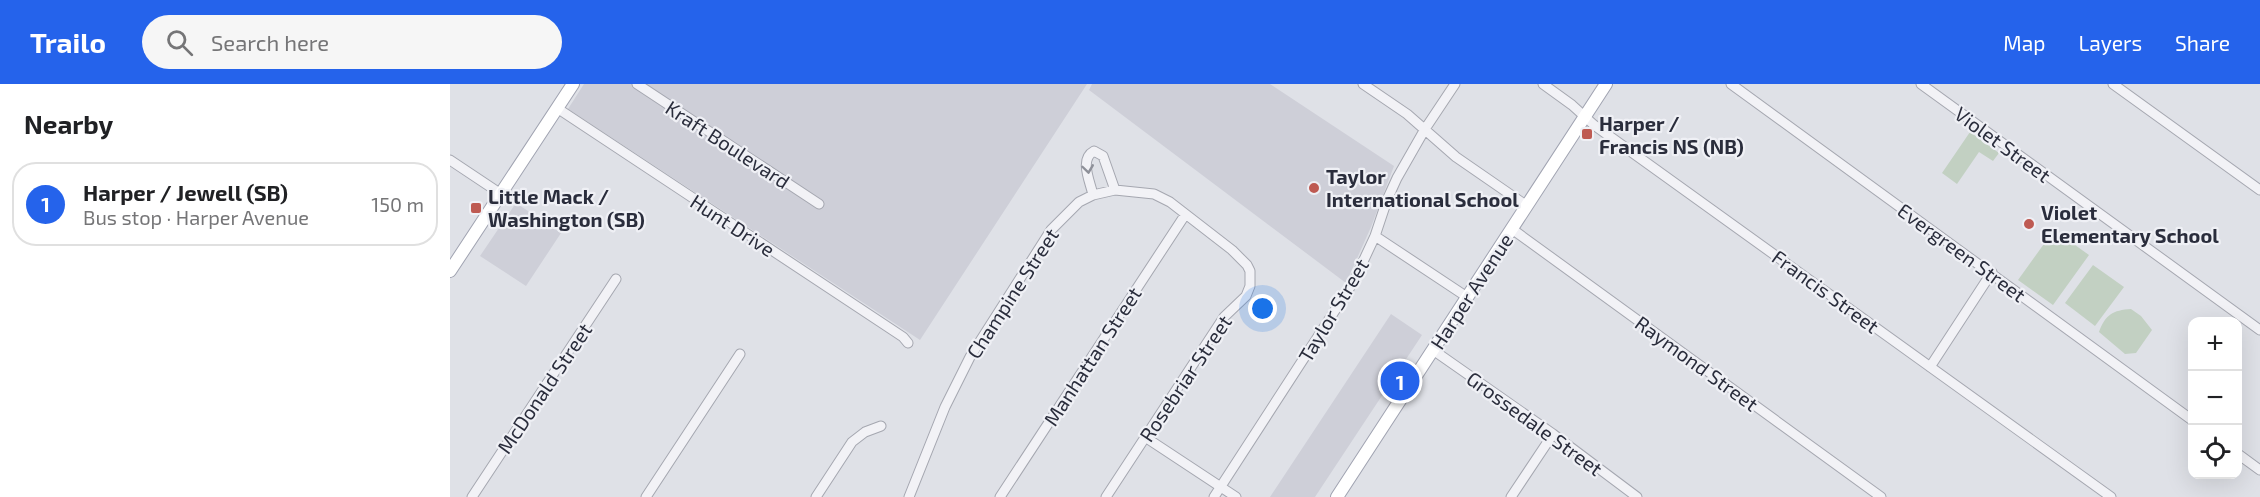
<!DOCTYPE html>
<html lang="en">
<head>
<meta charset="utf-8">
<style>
  :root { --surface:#fff; --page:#f6f6f6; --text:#202124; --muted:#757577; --line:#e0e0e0; --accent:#2563eb }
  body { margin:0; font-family:"Exo 2",sans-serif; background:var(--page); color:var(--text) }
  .controls { position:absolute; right:18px; bottom:18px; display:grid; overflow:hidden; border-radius:12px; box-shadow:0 6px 24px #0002 }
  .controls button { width:54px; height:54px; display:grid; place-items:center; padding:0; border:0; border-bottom:2px solid var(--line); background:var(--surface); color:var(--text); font:30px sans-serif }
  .you { position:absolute; left:813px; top:225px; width:21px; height:21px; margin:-15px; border:4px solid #fff; border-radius:50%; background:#1a73e8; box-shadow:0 0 0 9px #1a73e833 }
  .badge { display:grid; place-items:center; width:39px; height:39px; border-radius:50%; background:var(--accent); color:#fff; font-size:20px; font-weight:700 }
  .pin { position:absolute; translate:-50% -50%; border:3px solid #fff; box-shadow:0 2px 6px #0006 }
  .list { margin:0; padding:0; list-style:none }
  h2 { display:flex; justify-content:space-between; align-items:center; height:78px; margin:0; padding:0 24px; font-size:26px }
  h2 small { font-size:20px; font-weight:400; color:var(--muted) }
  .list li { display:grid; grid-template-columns:39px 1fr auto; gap:18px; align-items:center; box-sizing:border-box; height:84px; margin:0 12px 12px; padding:0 12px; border:2px solid var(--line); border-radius:24px }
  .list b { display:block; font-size:22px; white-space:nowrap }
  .list p { margin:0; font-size:20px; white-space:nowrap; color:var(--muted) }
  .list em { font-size:20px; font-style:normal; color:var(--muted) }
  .icon { flex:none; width:33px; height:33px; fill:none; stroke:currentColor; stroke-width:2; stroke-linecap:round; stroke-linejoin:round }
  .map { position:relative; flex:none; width:1810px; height:413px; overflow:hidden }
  header { display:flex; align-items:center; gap:36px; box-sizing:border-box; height:84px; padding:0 30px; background:var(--accent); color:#fff }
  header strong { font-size:28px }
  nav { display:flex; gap:33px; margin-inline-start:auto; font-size:21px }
  .search { width:420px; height:54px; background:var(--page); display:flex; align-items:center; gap:15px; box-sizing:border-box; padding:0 21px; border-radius:33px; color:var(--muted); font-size:22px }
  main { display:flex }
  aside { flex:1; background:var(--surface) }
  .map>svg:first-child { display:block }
  .built { fill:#cecfd8 }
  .green { fill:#c2d0c2 }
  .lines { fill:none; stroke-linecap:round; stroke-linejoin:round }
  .minor-casing { stroke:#a5a7b0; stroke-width:11 }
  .major-casing { stroke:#a0a3b1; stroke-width:14 }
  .minor { stroke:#f2f2f6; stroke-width:9 }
  .major { stroke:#fff; stroke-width:12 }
  .oneway { stroke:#8e9099 }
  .poi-dot { fill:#be5a52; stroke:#eff0f5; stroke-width:2 }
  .labels { text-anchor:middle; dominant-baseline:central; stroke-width:4.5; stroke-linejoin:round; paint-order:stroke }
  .poi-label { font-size:20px; font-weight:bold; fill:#2a2d3c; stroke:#eff0f5; text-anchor:start }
  .street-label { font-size:20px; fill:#2a2d3c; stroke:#eff0f5 }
</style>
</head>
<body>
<header>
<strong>Trailo</strong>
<div class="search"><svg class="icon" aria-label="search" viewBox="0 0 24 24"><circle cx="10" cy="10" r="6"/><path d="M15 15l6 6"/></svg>Search here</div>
<nav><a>Map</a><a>Layers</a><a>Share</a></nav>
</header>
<main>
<aside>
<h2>Nearby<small></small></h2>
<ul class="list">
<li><span class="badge">1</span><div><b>Harper / Jewell (SB)</b><p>Bus stop · Harper Avenue</p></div><em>150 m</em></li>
</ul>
</aside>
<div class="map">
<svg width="1810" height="413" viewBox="0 0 1810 413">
  <rect width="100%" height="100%" fill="#dfe1e7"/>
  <path class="built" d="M134,0H637L470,256L118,25Z
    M642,0H820L944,82L921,143L896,199L639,6Z
    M66,119L111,149L76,202L30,172Z
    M941,230L972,251L865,413H820Z"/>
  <path class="green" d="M1520,48L1549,69L1543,77L1529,68L1507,100L1492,89Z
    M1604,146L1639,171L1603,221L1568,196Z
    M1643,181L1674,203L1645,242L1615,219Z
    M1681,225L1691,232L1702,246L1686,269L1675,270L1649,248C1655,231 1663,226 1681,225Z"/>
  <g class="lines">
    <defs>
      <path id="minor" d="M187,0L369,120
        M913,0L957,30L1006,73L1077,122
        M1093,0L1122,21L1144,41L1661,413
        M1281,0L1742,336
        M1471,0L1810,246
        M1663,0L1810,106
        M107,24L453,253L458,259
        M0,76L51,110
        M643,111C640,97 629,75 644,67L653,72L665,106
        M1062,145L1431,413
        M925,152L1017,213
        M983,266L1103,350L1187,413
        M1480,283L1542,188
        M695,353L786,413
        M1788,370L1810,386
        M22,413L166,195
        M196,413L290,270
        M366,413L402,358L415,348L431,342
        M459,413L495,323L520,273L601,146L629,118L643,111L665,106L704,110L720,118L782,166L797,181L800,187V202L796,212L774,233L656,413
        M550,413L735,131
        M764,413L904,197L925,152L937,116L947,94L975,45L1005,0
        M1061,413L1103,350"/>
      <path id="major" d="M0,187L123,0
        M887,413L1156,0"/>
    </defs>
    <use href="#minor" class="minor-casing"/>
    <use href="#major" class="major-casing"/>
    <use href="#minor" class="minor"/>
    <use href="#major" class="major"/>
  </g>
  <defs><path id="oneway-chevron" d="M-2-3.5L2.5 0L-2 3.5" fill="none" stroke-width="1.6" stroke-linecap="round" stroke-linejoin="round" transform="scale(1.5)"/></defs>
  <use class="oneway" href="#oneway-chevron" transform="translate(638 85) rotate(82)"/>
  <g class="poi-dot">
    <rect x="1131" y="44" width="12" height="12" rx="3"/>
    <circle cx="864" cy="104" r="6"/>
    <rect x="20" y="118" width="12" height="12" rx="3"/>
    <circle cx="1579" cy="140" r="6"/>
  </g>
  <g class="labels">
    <g class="poi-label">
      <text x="1149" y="39">Harper /<tspan x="1149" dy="23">Francis NS (NB)</tspan></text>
      <text x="876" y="92">Taylor<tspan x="876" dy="23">International School</tspan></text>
      <text x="38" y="112">Little Mack /<tspan x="38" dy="23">Washington (SB)</tspan></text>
      <text x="1591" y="128">Violet<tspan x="1591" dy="23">Elementary School</tspan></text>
    </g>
    <g class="street-label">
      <text transform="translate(278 60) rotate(33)">Kraft Boulevard</text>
      <text transform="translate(1553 60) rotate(36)">Violet Street</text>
      <text transform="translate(283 141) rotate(33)">Hunt Drive</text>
      <text transform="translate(1512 168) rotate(36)">Evergreen Street</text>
      <text transform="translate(1021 207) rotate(-57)">Harper Avenue</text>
      <text transform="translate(1376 207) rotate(36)">Francis Street</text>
      <text transform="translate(562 209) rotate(-57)">Champine Street</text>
      <text transform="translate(883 226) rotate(-59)">Taylor Street</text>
      <text transform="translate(642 272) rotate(-57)">Manhattan Street</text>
      <text transform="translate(1247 279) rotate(36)">Raymond Street</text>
      <text transform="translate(735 294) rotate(-56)">Rosebriar Street</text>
      <text transform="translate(94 304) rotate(-56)">McDonald Street</text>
      <text transform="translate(1085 339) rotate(36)">Grossedale Street</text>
    </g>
  </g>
</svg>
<div class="controls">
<button>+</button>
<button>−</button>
<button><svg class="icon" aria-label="locate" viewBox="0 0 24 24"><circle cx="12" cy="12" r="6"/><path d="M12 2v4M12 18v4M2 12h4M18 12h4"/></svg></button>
</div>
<div class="you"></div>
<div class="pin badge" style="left:950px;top:297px">1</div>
</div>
</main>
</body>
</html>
